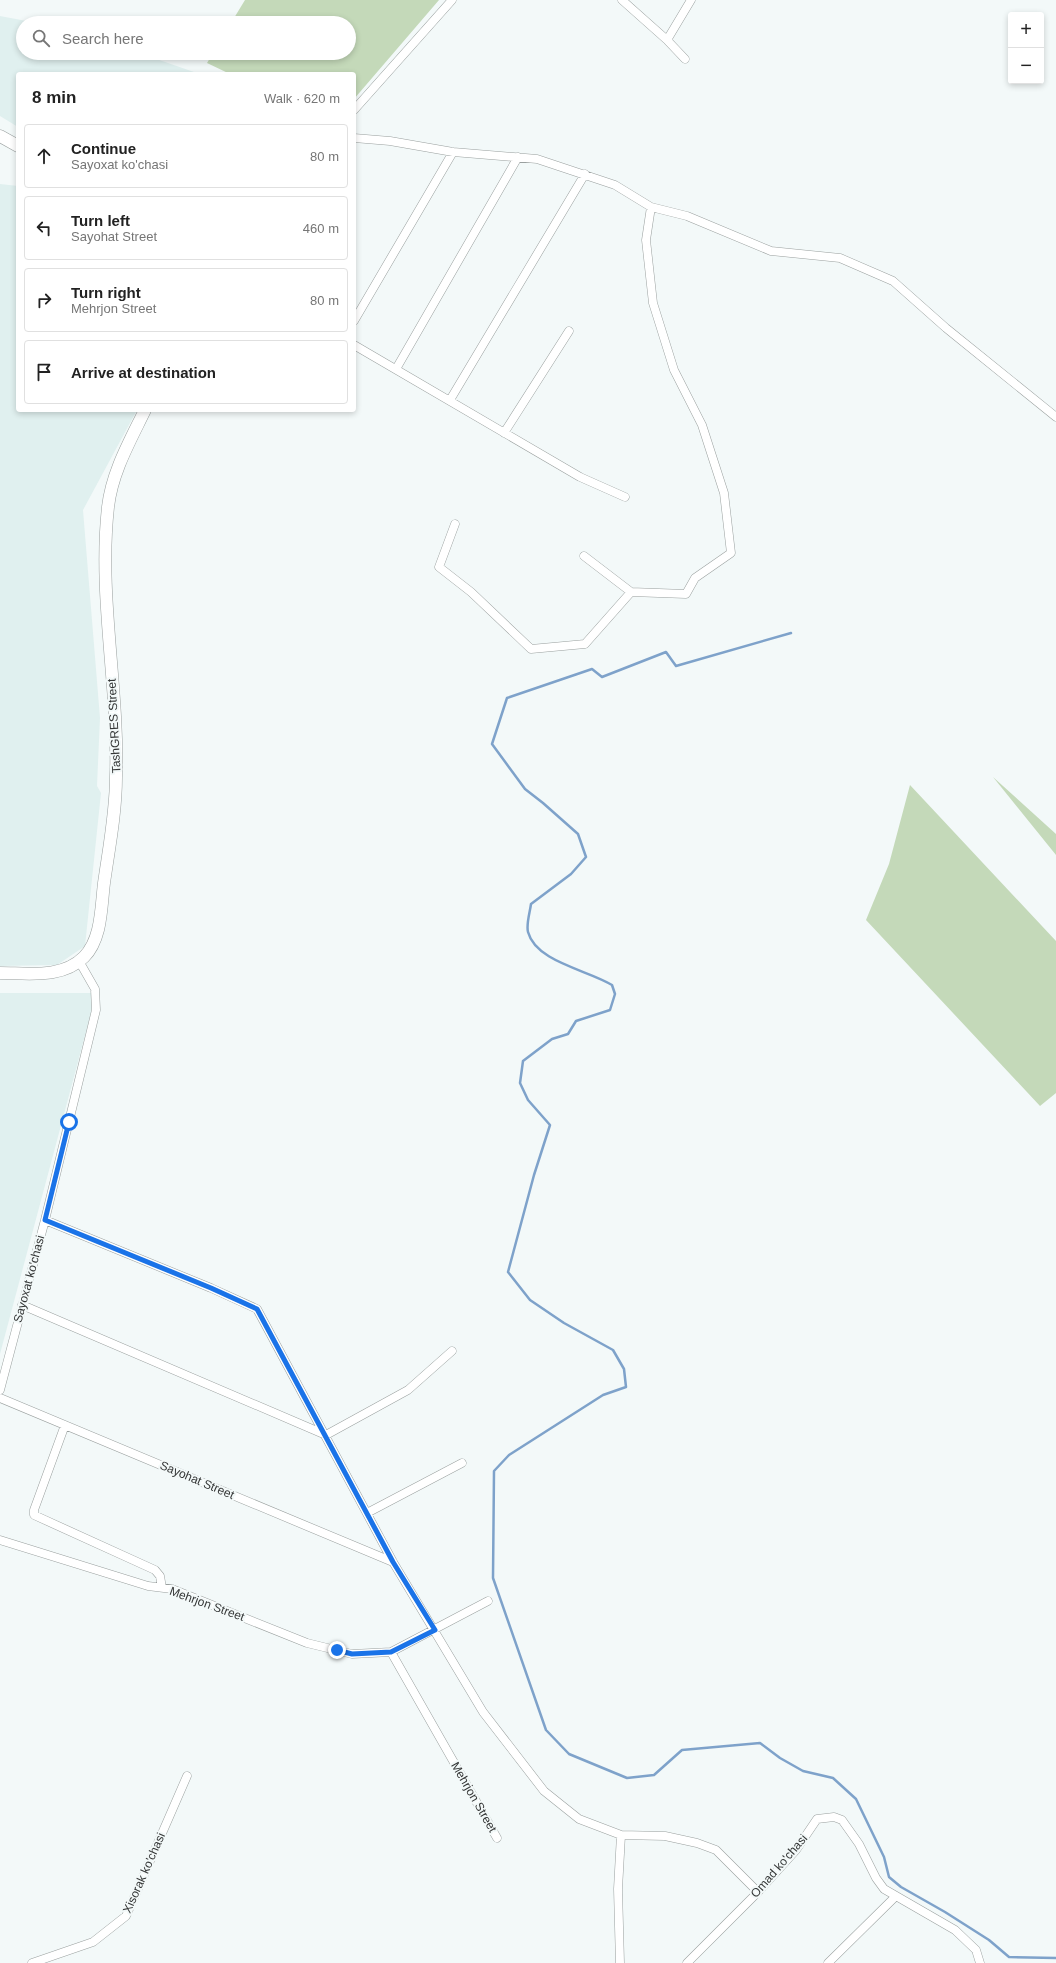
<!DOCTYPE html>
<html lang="en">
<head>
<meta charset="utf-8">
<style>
  :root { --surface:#fff; --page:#f2f2f2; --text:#222; --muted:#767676; --line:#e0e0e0 }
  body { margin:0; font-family:Arial,sans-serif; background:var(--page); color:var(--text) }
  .controls { position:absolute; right:12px; top:12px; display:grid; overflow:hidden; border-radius:4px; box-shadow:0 2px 6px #0003 }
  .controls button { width:36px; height:36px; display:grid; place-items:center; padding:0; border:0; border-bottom:1px solid var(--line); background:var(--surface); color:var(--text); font:20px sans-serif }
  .stop { position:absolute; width:12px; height:12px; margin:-9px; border:3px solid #1a73e8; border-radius:50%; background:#fff }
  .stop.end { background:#1a73e8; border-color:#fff; box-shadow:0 1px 4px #0008 }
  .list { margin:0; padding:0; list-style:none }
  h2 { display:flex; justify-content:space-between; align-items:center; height:52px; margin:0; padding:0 16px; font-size:17px }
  h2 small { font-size:13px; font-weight:400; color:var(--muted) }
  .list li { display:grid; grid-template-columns:26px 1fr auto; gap:12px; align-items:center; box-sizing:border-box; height:64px; margin:0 8px 8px; padding:0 8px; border:1px solid var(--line); border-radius:4px }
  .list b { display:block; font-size:15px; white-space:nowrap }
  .list p { margin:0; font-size:13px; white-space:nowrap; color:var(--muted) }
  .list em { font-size:13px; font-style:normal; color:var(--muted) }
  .icon { flex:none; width:22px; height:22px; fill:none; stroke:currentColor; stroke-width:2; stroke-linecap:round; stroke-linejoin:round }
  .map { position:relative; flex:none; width:1056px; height:1963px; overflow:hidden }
  .search { position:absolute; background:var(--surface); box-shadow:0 2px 6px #0003; left:16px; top:16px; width:340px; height:44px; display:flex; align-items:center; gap:10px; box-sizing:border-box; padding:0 14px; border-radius:22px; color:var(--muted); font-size:15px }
  .panel { position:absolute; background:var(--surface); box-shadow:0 2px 6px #0003; left:16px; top:72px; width:340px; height:340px; border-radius:4px }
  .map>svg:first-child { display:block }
  .built { fill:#e0f0ef }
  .green { fill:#c4d9b9 }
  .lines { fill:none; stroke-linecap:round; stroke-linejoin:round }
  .stream { stroke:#7ea2ca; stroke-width:2.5 }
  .minor-casing { stroke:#9aa09f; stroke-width:9 }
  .secondary-casing { stroke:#9aa09f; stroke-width:13 }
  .minor { stroke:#fff; stroke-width:8 }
  .secondary { stroke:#fff; stroke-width:12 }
  .route { stroke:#1a73e8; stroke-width:5 }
  .labels { text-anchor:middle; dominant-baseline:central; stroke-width:4; stroke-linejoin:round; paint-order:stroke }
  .street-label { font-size:12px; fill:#343636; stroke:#f3f9f9 }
</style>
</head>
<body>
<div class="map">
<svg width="1056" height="1963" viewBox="0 0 1056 1963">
  <rect width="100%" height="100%" fill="#f3f9f9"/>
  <path class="built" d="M0,16L37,23H23V53H139L194,72L193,74H18V127L0,116Z
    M0,184L18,186V410H137L83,510L100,718L97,786L101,793L85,946L57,965L0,966Z
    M0,993H93L91,1013L0,1354Z"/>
  <path class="green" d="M245,0H439L354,99V74H230L207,63L213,53H349V23H231Z
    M993,777L1056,834V855Z
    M910,785L1056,941V1093L1040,1106L866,920L889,864Z"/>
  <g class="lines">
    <path class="stream" d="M791,633L676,666L666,652L602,677L592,669L507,698L492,744L525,789L543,803L578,834L586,857L571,874L531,904C530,912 526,924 528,932C536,962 588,970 612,985L615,994L610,1010L576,1021L568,1034L552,1039L523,1061L520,1083L528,1100L550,1125L534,1175L508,1272L530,1300L564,1323L613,1350L624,1369L626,1387L603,1395L509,1455L494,1471L493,1578L546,1730L569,1754L627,1778L654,1775L682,1750L760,1743L780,1758L803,1771L833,1778L856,1799L884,1857L889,1877L901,1887L945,1912L989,1940L1009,1957L1056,1958"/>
    <defs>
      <path id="minor" d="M622,0L667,40L685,59
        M667,40L691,0
        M354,110L452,0
        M354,138L390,141L453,152L537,159L615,185L651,207L687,216L771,251L840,258L893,281L946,328L1056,417
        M354,321L453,152
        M354,345L580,477L625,497
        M396,369L518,157
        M450,400L585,174
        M504,433L569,331
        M455,524L439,567L471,592L531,649L585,644L631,592
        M584,556L631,592L686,594L695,578L731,553L724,493L702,425L674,370L653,303L646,240L651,207
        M45,1220L211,1288L257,1309L393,1562L483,1712L544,1791L579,1819L621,1835L665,1836L697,1843L716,1850L758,1892
        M22,1305L326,1435L408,1390L452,1351
        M0,1390L45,1220L96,1010L95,989L79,961
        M0,1398L393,1562
        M65,1425L34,1510V1515L155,1570L160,1576L162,1588
        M367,1513L462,1463
        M0,1540L148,1586L172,1589L307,1643L352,1654L391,1652L488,1601
        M391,1652L497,1838
        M32,1963L93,1942L126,1916L187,1776
        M620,1963L618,1889L621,1835
        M687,1963L758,1892L796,1850L817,1819L834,1817L842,1820L859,1844L876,1878L884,1889L955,1930L976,1950L980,1963
        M828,1963L896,1896"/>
      <path id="secondary" d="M0,136L18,146
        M0,973C28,973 62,979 84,957C102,939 101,907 104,883C109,848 116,812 116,777C119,687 98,597 108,507C112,472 130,441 145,410"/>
    </defs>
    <use href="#minor" class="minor-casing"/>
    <use href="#secondary" class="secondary-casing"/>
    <use href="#minor" class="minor"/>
    <use href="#secondary" class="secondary"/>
  </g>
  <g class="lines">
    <path class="route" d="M69,1122L45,1220L211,1288L257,1309L393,1562L435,1630L391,1652L352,1654L337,1650"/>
  </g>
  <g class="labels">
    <g class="street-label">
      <text transform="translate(114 726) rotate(-93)">TashGRES Street</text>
      <text transform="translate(29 1279) rotate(-75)">Sayoxat ko'chasi</text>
      <text transform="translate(197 1480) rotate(23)">Sayohat Street</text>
      <text transform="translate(207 1604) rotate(20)">Mehrjon Street</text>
      <text transform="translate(474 1797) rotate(60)">Mehrjon Street</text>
      <text transform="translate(779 1866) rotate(-49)">Omad ko'chasi</text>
      <text transform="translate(144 1873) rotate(-66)">Xisorak ko'chasi</text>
    </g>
  </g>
</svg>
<div class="controls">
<button>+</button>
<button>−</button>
</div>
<div class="stop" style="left:69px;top:1122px"></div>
<div class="stop end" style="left:337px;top:1650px"></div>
<div class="search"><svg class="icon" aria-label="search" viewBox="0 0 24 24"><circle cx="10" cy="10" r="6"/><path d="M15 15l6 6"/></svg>Search here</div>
<section class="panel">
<h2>8 min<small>Walk · 620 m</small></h2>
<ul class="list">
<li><svg class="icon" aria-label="ahead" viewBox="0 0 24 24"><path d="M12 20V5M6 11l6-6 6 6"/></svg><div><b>Continue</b><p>Sayoxat ko'chasi</p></div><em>80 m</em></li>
<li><svg class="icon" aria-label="left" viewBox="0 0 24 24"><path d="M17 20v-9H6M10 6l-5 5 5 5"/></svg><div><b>Turn left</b><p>Sayohat Street</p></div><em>460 m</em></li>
<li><svg class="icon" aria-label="right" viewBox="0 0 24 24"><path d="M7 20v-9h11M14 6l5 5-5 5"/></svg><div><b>Turn right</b><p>Mehrjon Street</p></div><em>80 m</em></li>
<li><svg class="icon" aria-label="arrive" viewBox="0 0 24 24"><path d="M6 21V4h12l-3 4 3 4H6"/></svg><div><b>Arrive at destination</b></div></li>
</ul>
</section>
</div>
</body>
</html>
